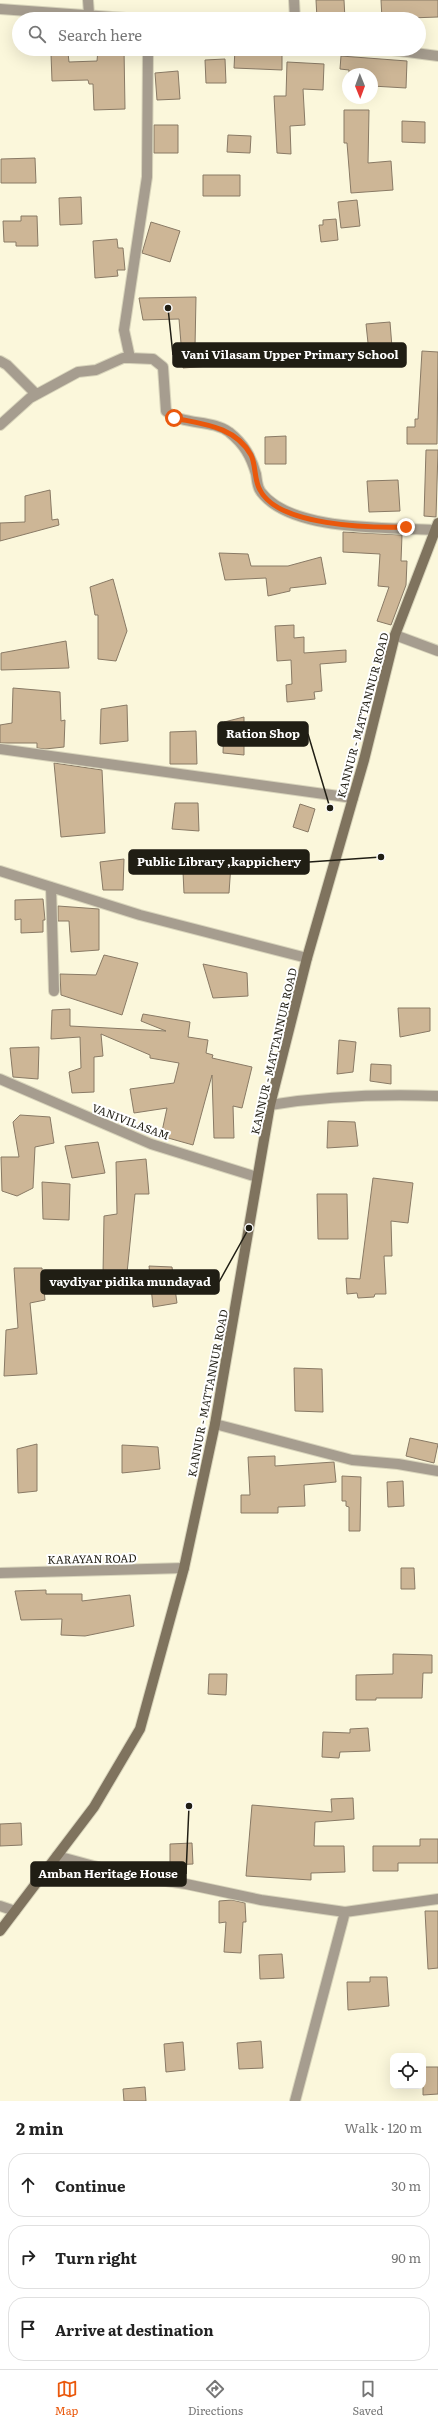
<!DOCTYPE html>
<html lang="en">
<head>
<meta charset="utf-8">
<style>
  :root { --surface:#fff; --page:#f2f2f2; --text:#222; --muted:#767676; --line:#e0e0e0; --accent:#ea580c }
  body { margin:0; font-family:Literata,serif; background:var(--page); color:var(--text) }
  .controls { position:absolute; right:12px; bottom:12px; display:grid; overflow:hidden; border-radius:8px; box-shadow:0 4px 16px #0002 }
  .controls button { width:36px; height:36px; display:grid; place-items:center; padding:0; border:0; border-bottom:1px solid var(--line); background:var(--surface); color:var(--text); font:20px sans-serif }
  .compass { position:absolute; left:342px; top:68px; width:36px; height:36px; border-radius:50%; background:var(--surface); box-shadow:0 4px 16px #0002; rotate:179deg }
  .stop { position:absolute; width:12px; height:12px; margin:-9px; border:3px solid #ea580c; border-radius:50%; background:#fff }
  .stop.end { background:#ea580c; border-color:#fff; box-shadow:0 1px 4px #0008 }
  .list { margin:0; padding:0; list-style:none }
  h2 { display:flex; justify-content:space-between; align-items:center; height:52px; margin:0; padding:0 16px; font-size:17px }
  h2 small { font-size:13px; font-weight:400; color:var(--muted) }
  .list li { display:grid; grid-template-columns:26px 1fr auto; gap:12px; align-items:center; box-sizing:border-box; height:64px; margin:0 8px 8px; padding:0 8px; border:1px solid var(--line); border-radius:16px }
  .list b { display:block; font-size:15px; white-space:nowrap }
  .list em { font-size:13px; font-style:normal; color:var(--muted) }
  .icon { flex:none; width:22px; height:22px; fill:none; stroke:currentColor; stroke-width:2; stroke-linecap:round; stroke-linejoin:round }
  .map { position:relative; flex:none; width:438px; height:2101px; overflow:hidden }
  .search { position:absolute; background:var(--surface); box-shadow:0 4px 16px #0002; left:12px; right:12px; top:12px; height:44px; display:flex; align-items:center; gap:10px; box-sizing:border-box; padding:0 14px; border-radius:22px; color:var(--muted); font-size:15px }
  .sheet { height:268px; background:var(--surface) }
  nav { display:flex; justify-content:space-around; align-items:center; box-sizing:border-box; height:56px; border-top:1px solid var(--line); background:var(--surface); font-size:11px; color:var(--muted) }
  nav a { display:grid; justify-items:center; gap:2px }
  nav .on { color:var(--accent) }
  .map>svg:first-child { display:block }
  .building { fill:#cdb696; stroke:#897a65 }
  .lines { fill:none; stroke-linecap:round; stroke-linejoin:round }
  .street-casing { stroke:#d8d4bb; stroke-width:12 }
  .secondary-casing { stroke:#d8d4bb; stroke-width:12 }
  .street { stroke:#a69d8f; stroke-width:10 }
  .secondary { stroke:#7f735e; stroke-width:10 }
  .route { stroke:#ea580c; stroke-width:5 }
  .labels { text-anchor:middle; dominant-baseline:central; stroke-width:4; stroke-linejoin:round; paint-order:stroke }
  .street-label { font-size:11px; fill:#201e14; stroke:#fff }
  .leader { fill:none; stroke:#201e14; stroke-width:1.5 }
  .callout-dot { fill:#201e14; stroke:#fff; stroke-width:1.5 }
  .callout { fill:#201e14; stroke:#201e14; stroke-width:1.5 }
  .callout-label { font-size:12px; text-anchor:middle; font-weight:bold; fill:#fff }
</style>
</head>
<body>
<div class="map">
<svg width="438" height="2101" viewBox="0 0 438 2101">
  <rect width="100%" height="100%" fill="#fbf7db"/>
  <path class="building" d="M316,0H344L345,19H317Z
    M381,0H438V17L382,19Z
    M98,49H124L125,109L94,110L93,84H89L88,80L52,81L51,54L68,53L69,62L97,61Z
    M235,49H282V70L234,68Z
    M341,56L407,61L406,88L372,86V74H349V70L340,69Z
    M225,59L226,83H206L205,60Z
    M287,62L324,64L323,90L303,89L305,125L290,126L291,154L277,153L274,96H286Z
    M178,71L180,99L157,100L155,73Z
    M344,110H369L368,163L391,161L393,190L351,193L347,143H344Z
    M402,121L425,122V143L402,142Z
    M154,125H178V153H154Z
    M228,135L251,136L250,153L227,152Z
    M35,158L36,183H1V159Z
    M203,175H240V196H203Z
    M81,197L82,224L60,225L59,198Z
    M357,200L360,226L341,228L338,202Z
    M21,216H37L38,246H16V242H4L3,221H21Z
    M336,219L338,240L321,242L319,225H323V220Z
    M151,222L180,231L170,262L142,253Z
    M117,239L118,248H123L125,270H117L118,276L95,278L93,241Z
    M196,297L195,347H211L210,366L183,368L179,319L143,320L139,298Z
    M390,322L393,360L370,362L366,324Z
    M422,351L438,352L437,444H407V427H415V419H418Z
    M286,436V464H265V437Z
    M426,450H438L436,517L424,516Z
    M398,480L400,511L369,512L367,481Z
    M50,490L52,520L58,519L59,525L0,541V523L25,522V496Z
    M343,532L402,535L401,561H407L406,585L391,625L377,621L389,587L378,586L380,554L343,552Z
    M219,553L248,554L251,566H288L321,557L326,584L290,588V591L268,596L266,578L225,580Z
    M113,579L127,631L116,661L98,659V615H95L90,587Z
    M294,625V638L304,637V653L346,650V662L320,664L322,691L314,692L315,699L287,702L286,685L292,684L291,660L277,661L275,626Z
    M66,641L69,668L1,670V653Z
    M13,688L60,692L61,721L65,720L64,747L45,749L37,748V743H0V725L12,723Z
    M127,705L128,741L100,744L101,709Z
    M244,717V755L223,753L224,722Z
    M196,731L197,764H170V732Z
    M54,763L102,770L105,833L61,837Z
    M175,803H198L199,831L172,829Z
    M300,804L315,809L308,832L293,827Z
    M182,851L231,864L229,893H184Z
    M124,859L123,890H103L100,862Z
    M43,899L45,920H43V932L21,933V919L15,920V900Z
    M58,906L99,909V950L71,952L69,921H58Z
    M104,955L138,963L122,1015L61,995L60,974L96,975Z
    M203,964L247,973L248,996L213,998Z
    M398,1008H430V1031L400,1037Z
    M70,1009V1026L166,1031L141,1021L143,1014L190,1022L188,1037L208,1040L206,1053L213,1055L212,1058L252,1067L242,1108L233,1106L234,1138H214L212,1075L193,1145L161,1136L167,1108L134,1113L130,1089L174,1083L179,1063L150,1058V1055L101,1034L103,1056L94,1057V1092L72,1093L69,1072L81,1068L80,1037L51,1039L52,1010Z
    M339,1040L356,1042L353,1072L337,1074Z
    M39,1047L38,1079L13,1077L10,1048Z
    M371,1064L391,1065V1084L370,1081Z
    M20,1115L50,1117L54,1143L35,1147L33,1188L17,1196L2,1191L1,1157H19L13,1122Z
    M328,1121L355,1122L358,1146L327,1148Z
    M98,1142L105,1173L72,1178L65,1146Z
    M146,1159L149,1194H135L127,1273L103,1274L104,1216L117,1214L116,1162Z
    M373,1178L413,1183L408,1223L391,1221L392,1256H384L386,1294H375L374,1297L358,1298L357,1293L347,1294L346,1278L360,1279Z
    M42,1182L70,1184L69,1220L43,1219Z
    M317,1194H347L348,1239H318Z
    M149,1266L172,1267L177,1303L153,1307Z
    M14,1268H42L45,1300L30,1303L37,1374L4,1376L6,1330L18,1328Z
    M294,1368L322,1369L323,1412L295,1411Z
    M410,1438L438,1444L434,1463L406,1456Z
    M37,1444V1491L18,1493L17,1449Z
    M122,1445L158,1447L160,1469L122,1473Z
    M275,1456V1466L334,1462L336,1482L304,1485L305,1506L278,1507V1513H241V1495H250L248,1457Z
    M342,1476L361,1477L360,1531H349V1507L346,1506V1501H342Z
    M403,1481L404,1506L388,1507L387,1482Z
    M401,1568H414L415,1589H401Z
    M46,1590V1594H82V1601L130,1595L134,1626L85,1636L61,1635L62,1619L21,1620L15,1591Z
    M393,1654L432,1655V1673H423L422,1698H376V1700H356V1675L393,1674Z
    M209,1674H227L226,1695L208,1694Z
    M368,1728L370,1751L340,1752L339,1758L322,1757L323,1732L350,1733V1729Z
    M353,1798L354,1819L315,1822L314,1846H344L345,1872L311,1873V1880L246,1876L252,1805L332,1812L331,1799Z
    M21,1823L22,1845L0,1846V1824Z
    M420,1839H438V1863H398V1871H373V1846H420Z
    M192,1843L193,1864L170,1865V1844Z
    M232,1900L245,1903L246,1922H243L241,1953L224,1952L226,1922L219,1923V1901Z
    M425,1911H438V1968L428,1969Z
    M282,1954L284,1978L260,1979L259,1955Z
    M370,1977H387L389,2006L348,2010L347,1982H370Z
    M261,2041L263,2068L239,2069L237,2043Z
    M183,2042L185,2070L166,2072L164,2044Z
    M423,2067H438V2094L423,2095Z
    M145,2087L146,2101H124L123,2089Z"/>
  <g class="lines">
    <defs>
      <path id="street" d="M88,0L89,14
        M294,0L295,19
        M0,9L140,19
        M385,49L438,56
        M130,358L124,330L147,177L148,49
        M0,361L7,365L36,394
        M0,425L30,398L78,372L96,370L123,358H130L153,359L163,367L166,411C183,426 211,419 229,432C244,444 251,456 256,474C257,480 257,487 261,492C291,532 388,527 435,530
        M395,635L438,651
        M0,749L353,798
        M0,871L140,915L307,958
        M51,887L54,991
        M0,1079L151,1144L257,1177
        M270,1105C326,1096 382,1094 438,1096
        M215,1424L352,1460L398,1464L438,1471
        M0,1573L184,1568
        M57,1856L127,1875L186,1884L261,1900L345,1912L438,1899
        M0,1906L15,1911
        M295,2101L345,1912"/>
      <path id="secondary" d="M0,1931L94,1807L140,1729L184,1568L215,1424L270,1105L307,958L364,760L395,635L438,523"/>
    </defs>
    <use href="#street" class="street-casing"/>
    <use href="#secondary" class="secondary-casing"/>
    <use href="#street" class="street"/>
    <use href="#secondary" class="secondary"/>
  </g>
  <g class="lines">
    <path class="route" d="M174,418C202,424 235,426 251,455C256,465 254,480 260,490C278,526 370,528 406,527"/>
  </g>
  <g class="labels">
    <g class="street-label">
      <text transform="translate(362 715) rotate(-75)">KANNUR - MATTANNUR ROAD</text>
      <text transform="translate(273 1051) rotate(-77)">KANNUR - MATTANNUR ROAD</text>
      <text transform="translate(131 1121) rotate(21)">VANIVILASAM</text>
      <text transform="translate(207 1393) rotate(-79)">KANNUR - MATTANNUR ROAD</text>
      <text transform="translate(92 1558) rotate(-1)">KARAYAN ROAD</text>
    </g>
  </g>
  <path class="leader" d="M168 308L173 355M330 808L308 734M381 857L309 862M249 1228L219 1282M189 1806L186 1874"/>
  <g class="callout-dot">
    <circle cx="168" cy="308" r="4"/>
    <circle cx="330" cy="808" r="4"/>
    <circle cx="381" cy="857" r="4"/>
    <circle cx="249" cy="1228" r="4"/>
    <circle cx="189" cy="1806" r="4"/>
  </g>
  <g class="callout">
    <rect x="173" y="343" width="233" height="24" rx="4"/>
    <rect x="218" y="722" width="90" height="24" rx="4"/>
    <rect x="129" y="850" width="180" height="24" rx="4"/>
    <rect x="41" y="1270" width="178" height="24" rx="4"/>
    <rect x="31" y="1862" width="155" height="24" rx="4"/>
  </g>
  <g class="callout-label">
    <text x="290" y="359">Vani Vilasam Upper Primary School</text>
    <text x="263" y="738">Ration Shop</text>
    <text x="219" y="866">Public Library ,kappichery</text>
    <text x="130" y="1286">vaydiyar pidika mundayad</text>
    <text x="108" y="1878">Amban Heritage House</text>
  </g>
</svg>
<div class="controls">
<button><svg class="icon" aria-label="locate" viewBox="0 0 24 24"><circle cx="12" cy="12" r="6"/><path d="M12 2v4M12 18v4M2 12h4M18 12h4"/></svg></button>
</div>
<svg class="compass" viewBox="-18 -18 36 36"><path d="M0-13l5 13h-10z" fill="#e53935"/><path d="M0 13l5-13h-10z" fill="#767676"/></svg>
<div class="stop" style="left:174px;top:418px"></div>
<div class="stop end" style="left:406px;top:527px"></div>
<div class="search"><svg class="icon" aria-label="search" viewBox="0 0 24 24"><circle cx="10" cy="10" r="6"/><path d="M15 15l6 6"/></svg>Search here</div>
</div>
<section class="sheet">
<h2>2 min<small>Walk · 120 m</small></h2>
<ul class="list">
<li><svg class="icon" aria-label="ahead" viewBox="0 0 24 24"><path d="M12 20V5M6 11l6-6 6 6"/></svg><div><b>Continue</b></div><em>30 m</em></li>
<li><svg class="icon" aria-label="right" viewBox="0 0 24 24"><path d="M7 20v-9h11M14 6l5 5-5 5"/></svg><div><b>Turn right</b></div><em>90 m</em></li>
<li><svg class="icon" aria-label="arrive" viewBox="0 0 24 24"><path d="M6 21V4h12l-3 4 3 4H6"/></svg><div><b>Arrive at destination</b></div></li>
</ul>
</section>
<nav>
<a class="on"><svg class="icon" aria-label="map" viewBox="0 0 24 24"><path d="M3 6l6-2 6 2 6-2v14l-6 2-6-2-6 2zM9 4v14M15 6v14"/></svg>Map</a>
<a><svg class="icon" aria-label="directions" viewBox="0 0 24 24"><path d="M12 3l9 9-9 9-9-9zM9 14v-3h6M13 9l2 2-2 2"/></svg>Directions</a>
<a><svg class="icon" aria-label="saved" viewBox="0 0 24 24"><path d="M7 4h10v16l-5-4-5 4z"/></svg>Saved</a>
</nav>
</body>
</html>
